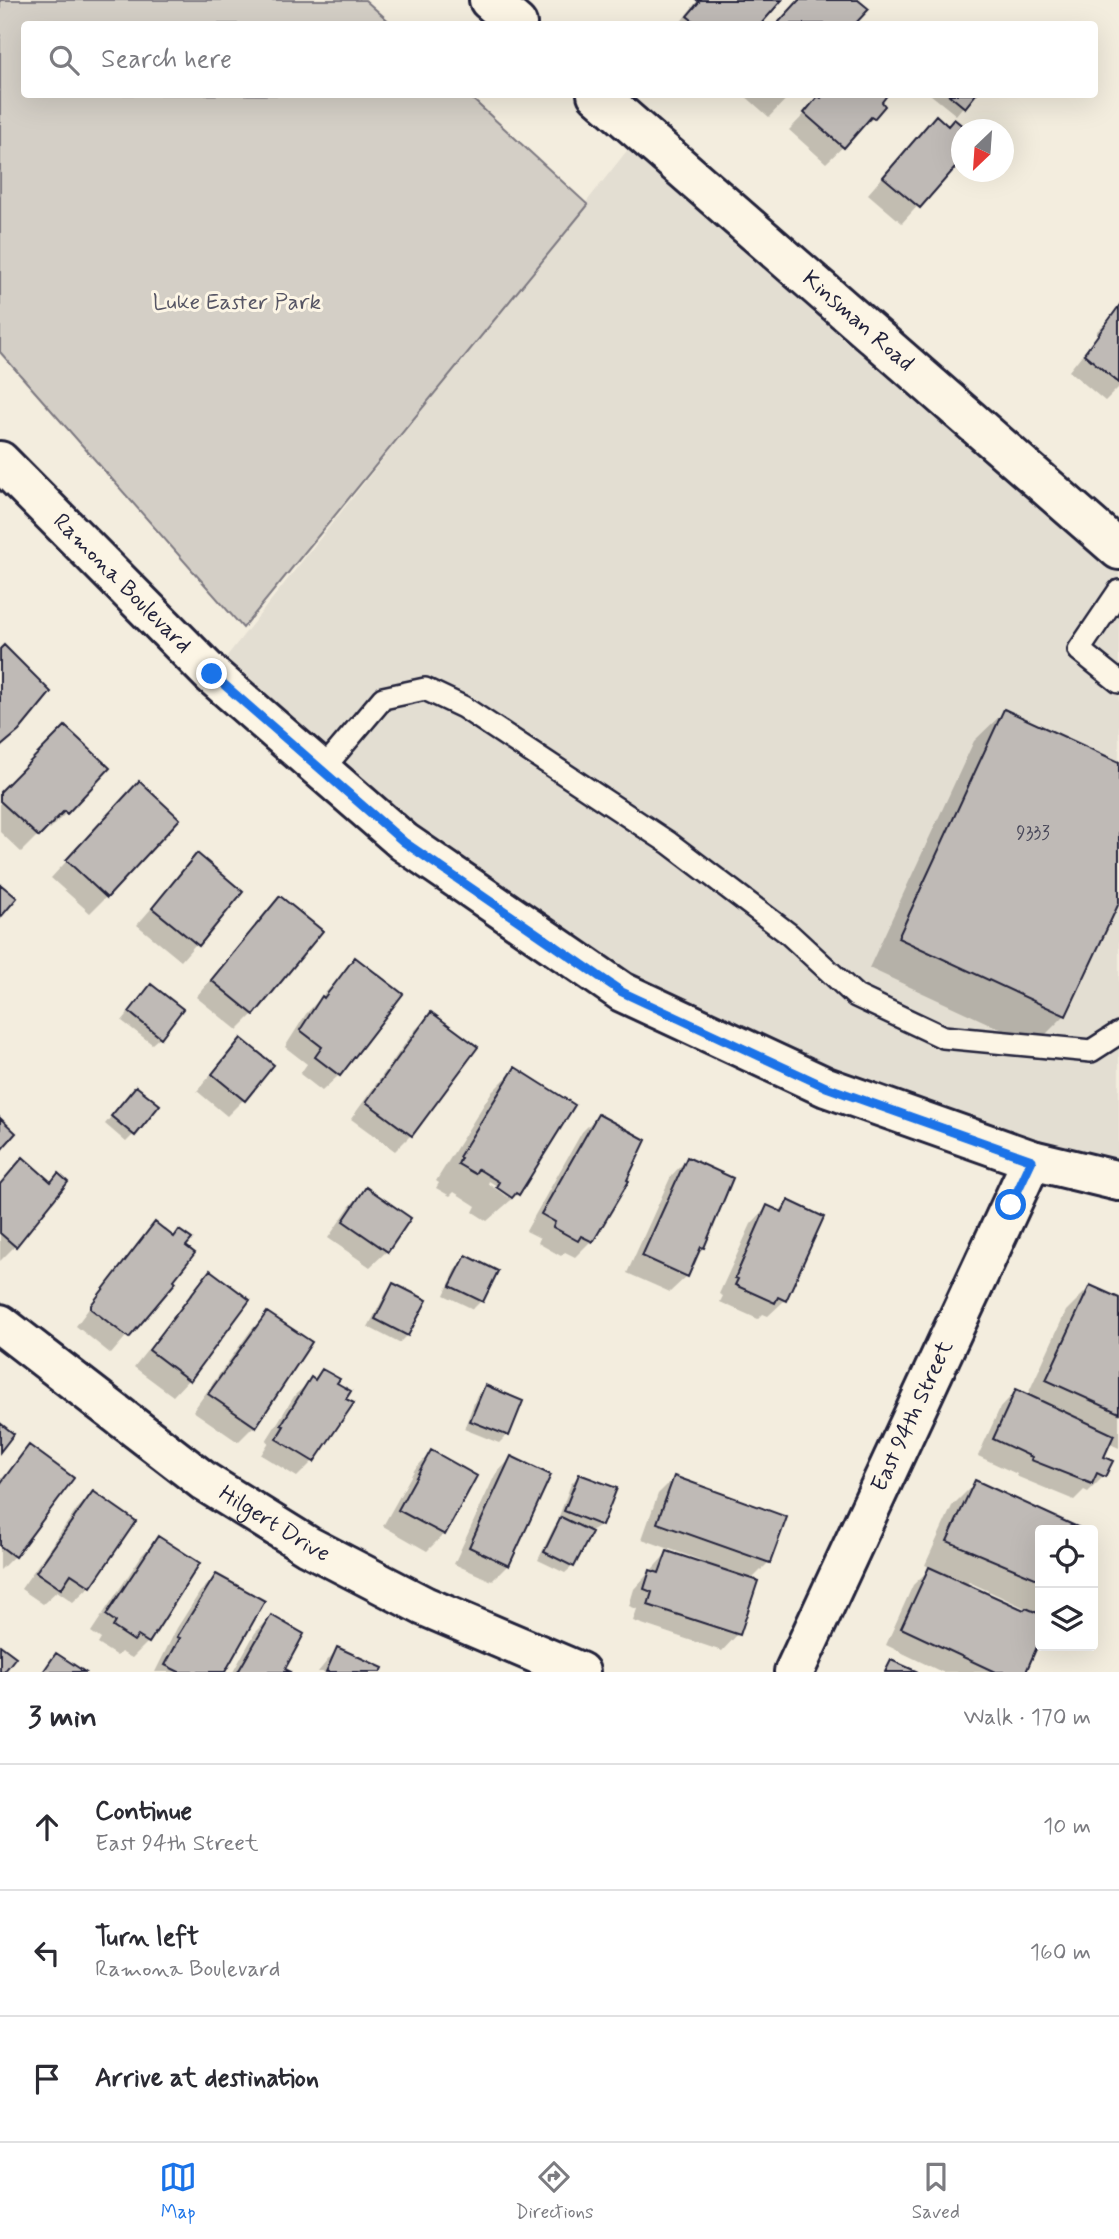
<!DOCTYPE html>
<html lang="en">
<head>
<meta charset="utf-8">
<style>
  :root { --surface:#fff; --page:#f2f2f3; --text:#2b2b33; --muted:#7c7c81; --line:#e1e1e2; --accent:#1a73e8 }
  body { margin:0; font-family:Mynerve,sans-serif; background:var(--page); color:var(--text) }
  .controls { position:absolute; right:21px; bottom:21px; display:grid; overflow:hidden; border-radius:7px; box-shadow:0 7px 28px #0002 }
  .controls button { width:63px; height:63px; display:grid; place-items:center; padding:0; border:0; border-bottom:2px solid var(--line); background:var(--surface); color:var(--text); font:35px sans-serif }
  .compass { position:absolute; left:951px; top:119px; width:63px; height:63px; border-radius:50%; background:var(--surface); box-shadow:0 7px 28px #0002; rotate:205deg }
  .stop { position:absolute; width:21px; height:21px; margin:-16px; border:5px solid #1a73e8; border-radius:50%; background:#fff }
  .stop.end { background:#1a73e8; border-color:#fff; box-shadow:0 2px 7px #0008 }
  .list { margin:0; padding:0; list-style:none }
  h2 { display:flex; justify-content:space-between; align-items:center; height:91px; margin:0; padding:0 28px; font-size:30px }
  h2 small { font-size:23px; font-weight:400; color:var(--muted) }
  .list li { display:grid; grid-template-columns:46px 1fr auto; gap:21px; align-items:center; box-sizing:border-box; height:126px; padding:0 28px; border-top:2px solid var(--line) }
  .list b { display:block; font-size:26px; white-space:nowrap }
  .list p { margin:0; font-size:23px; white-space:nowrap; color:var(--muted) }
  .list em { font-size:23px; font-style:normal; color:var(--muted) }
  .icon { flex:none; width:38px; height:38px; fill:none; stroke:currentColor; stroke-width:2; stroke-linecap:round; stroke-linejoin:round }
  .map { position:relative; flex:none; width:1119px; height:1672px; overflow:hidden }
  .search { position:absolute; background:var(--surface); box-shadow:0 7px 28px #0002; left:21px; right:21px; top:21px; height:77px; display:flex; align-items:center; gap:18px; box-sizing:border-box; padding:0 24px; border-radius:7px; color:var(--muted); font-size:26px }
  .sheet { height:469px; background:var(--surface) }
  nav { display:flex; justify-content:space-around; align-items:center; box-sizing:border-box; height:98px; border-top:2px solid var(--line); background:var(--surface); font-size:19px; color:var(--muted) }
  nav a { display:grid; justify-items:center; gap:4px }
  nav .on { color:var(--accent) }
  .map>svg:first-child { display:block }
  .built { fill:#e3ded2 }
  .green { fill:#d4cfc6; stroke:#7b7880; stroke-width:2 }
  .shadow { fill:#0003; fill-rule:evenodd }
  .building { fill:#bfbab6; stroke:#22223b; stroke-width:2 }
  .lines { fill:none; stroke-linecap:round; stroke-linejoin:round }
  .lane-casing { stroke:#22223b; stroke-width:26 }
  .street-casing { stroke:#22223b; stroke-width:44 }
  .primary-casing { stroke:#22223b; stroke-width:44 }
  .lane { stroke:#fcf5e5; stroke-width:21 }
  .street { stroke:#fcf5e5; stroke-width:38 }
  .primary { stroke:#fcf5e5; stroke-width:38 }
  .route { stroke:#1a73e8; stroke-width:9 }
  .labels { text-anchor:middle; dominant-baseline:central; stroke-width:6; stroke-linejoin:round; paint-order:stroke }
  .number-label { font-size:19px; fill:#49485a }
  .park-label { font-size:23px; fill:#575665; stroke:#fcf5e5 }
  .street-label { font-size:23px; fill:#22223b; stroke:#fcf5e5 }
</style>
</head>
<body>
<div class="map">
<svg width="1119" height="1672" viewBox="0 0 1119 1672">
  <rect width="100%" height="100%" fill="#f3edde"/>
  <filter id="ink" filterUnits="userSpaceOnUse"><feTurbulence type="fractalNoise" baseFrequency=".0143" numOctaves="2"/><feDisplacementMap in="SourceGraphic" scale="14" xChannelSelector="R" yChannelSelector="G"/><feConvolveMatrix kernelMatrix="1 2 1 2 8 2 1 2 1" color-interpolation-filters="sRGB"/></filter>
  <g filter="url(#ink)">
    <path class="built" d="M641,133L1119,550V1181L622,992L212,675Z"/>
    <path class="green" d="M0,0H365L392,24H24V94L468,95L588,205L243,628L0,352Z"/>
    <path class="shadow" d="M698,0H779L756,24H679Z
      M798,0H856L866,9L853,24H777Z
      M743,94H791L769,117Z
      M824,94H885L873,118L826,163L789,130Z
      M930,94H973L956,115Z
      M920,134L957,136L962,140V157L902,223L868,194Z
      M1119,310V387L1105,401L1069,371L1097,336V331Z
      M1005,711L1119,764V899L1065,1015L1035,1045L869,968L974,741Z
      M65,728L66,813L50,829L47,826L21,852L0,832V795Z
      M123,800L106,897L90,913L51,878Z
      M197,856L241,892L181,961L137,925Z
      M280,898L253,1014L237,1030L196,997Z
      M356,959L401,994L339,1075L322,1091L300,1074L307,1064L285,1047L306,1014Z
      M144,994L160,1037L152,1044L122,1021Z
      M431,1014L411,1135L395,1151L351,1119L415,1030Z
      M241,1040L243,1100L227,1116L197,1091Z
      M515,1069L518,1194L487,1221L473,1212L476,1206L454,1192L450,1196L436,1188L439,1183L436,1181L491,1093ZM489,1181L511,1195V1199L488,1184Z
      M128,1096L134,1134L126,1142L105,1124Z
      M598,1116L591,1241L575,1257L565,1252L561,1256L538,1243L540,1238L526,1231L582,1132Z
      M687,1159L703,1247L687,1276L670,1292L627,1273L671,1176Z
      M66,1183L15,1246L0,1261V1184Z
      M366,1189L387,1251L370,1267L328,1238L350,1206Z
      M788,1202L785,1300L768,1316L763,1314L758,1319L720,1302L723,1296L719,1294L751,1224L767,1207L778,1212Z
      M155,1225L184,1247L173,1282L111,1354L76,1326L139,1241Z
      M466,1258L496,1272L481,1301L473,1309L444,1295L458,1265Z
      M210,1272L189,1379L173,1396L134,1367Z
      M394,1285L407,1335L399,1343L368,1327L386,1293Z
      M1090,1287L1119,1300V1448L1108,1443L1102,1457L1104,1476L1088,1492L1084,1490L1074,1500L1016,1476L1017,1474L978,1456L1000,1408L1016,1391L1027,1396L1066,1311Z
      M267,1314L310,1343L254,1426L238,1442L193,1411L251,1330Z
      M322,1371L313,1461L297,1477L261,1455L269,1442L266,1441L295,1395Z
      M485,1387L521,1402L507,1435L499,1443L464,1429L477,1395Z
      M29,1448L14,1556L0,1570V1481Z
      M431,1452L475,1476L444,1534L427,1551L383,1526L415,1469Z
      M511,1458L508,1565L492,1581L454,1564L495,1475Z
      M579,1476L600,1525L590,1531L573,1566L565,1573L538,1560L554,1527L560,1520L558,1519L571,1484Z
      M674,1478L785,1518L768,1563L751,1580L756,1582L738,1634L722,1651L633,1621L637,1609L629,1606L634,1589L667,1553L699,1563L700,1560L642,1539L658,1494Z
      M976,1482L1080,1530H1040V1635L1024,1672H942L886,1645L913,1585L931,1568L925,1565L952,1506ZM969,1582L1027,1609L1024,1612L965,1585Z
      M93,1493L134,1521L90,1586L73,1602L57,1591L43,1604L21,1589L77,1509Z
      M158,1538L148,1642L132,1658L121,1652L117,1656L98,1644L101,1639L91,1632L142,1555Z
      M216,1576L223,1672H155L177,1628L200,1592Z
      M271,1617L282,1669L287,1672H233L255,1633Z
      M337,1649L379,1672H318Z"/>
    <path class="building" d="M697,0H782L761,24H697L687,16L699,2Z
      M799,0H858L869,9L855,24H777Z
      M824,94H888L882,102L885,106L874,119L871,117L844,148L804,113L818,96L821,98Z
      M948,94H976L965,108Z
      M936,115L948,126L954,119L965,128L959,136L962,160L920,208L883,177Z
      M1119,306V383L1084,354Z
      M4,645L51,692L19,731L0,747V649Z
      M1004,709L1119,762V903L1066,1016L898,938Z
      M65,726L110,768L67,814L64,811L39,837L0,801V792Z
      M139,781L180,819L107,898L66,860Z
      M197,853L243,892L199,946L152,908Z
      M0,884L17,898L0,918Z
      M280,896L323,931L254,1015L211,980Z
      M355,957L403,994L340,1076L315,1057L322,1047L300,1030L322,996L324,998Z
      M151,984L183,1009L161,1038L129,1012Z
      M431,1012L478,1047L412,1136L366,1102Z
      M241,1038L274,1065L245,1101L212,1074Z
      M515,1067L575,1105L519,1195L516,1193L512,1198L496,1187L499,1182L478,1169L475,1174L458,1164L461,1158L459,1157Z
      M136,1086L160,1105L135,1136L111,1116Z
      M598,1114L646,1140L627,1180L629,1181L593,1242L581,1236L578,1241L553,1227L555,1222L541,1214Z
      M0,1118L16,1133L0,1151Z
      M23,1157L51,1182L58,1173L68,1182L16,1247L0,1233V1184Z
      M687,1157L733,1178L704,1248L701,1247L688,1277L642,1256Z
      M366,1187L411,1218L388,1252L343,1221Z
      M788,1200L824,1217L786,1301L778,1297L775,1303L735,1285L738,1279L735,1278L767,1205L782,1212Z
      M155,1222L174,1237L179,1230L192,1239L186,1246L195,1253L174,1280L176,1282L129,1338L91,1309V1305Z
      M466,1255L498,1271L483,1302L450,1286Z
      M210,1270L250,1300L190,1381L149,1350Z
      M393,1283L427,1300L408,1336L375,1319Z
      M1090,1285L1119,1298V1413L1046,1380Z
      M267,1312L312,1342L256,1427L208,1394Z
      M322,1369L340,1379L337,1383L351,1391L346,1399L354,1403L314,1462L276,1439L284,1426L281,1425L311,1377L315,1380Z
      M485,1385L523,1401L509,1436L470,1421Z
      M1016,1389L1114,1435L1104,1457L1113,1461L1105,1477L1097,1473L1092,1484L1031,1460L1032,1457L993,1439Z
      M0,1423L14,1434L0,1452Z
      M29,1445L74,1478L15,1557L0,1546V1484Z
      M431,1450L477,1476L445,1535L398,1510Z
      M511,1456L551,1475L509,1566L469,1547Z
      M579,1474L617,1488L602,1526L564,1511Z
      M674,1476L787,1517L770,1563L657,1523Z
      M975,1480L1084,1530H1040V1580L947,1541Z
      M93,1491L136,1521L91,1587L71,1574L61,1589L36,1572Z
      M561,1517L592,1532L574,1567L544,1552Z
      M158,1536L200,1563L149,1643L138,1636L134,1641L113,1627L116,1622L106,1615Z
      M667,1551L758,1581L740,1635L648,1605L652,1592L644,1589L650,1570L659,1573Z
      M929,1567L1024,1610L1026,1608L1040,1614V1640L1026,1672H995L901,1628Z
      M216,1574L265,1601L225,1672H179L165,1665L180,1638L177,1637Z
      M271,1615L304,1634L285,1669L291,1672H238Z
      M0,1645L16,1657L4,1672H0Z
      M337,1647L383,1668L381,1672H326Z
      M56,1653L85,1672H43Z
      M891,1660L918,1672H885Z"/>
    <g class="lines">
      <defs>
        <path id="lane" d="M1119,591L1079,650L1119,682
          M322,770L383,698L425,689L463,707L669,843L789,934L856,996L943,1037L1091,1051L1119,1033"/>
        <g id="street">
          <path id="s1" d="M0,461L212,675L404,842L622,992L826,1087L1032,1160L1119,1181"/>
          <path id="s2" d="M0,1324L205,1482L308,1546L424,1606L580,1672"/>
          <path id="s3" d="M794,1672L1032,1160"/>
        </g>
        <g id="primary">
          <path d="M489,0L517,24"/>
          <path id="s4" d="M597,94L1119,550"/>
        </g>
      </defs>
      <use href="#lane" class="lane-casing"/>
      <use href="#street" class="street-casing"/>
      <use href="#primary" class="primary-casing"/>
      <use href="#lane" class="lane"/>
      <use href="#street" class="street"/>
      <use href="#primary" class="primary"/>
    </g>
  </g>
  <g class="lines" filter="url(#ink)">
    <path class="route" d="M212,674L404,842L622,992L826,1087L1032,1160L1011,1205"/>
  </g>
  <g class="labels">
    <g class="number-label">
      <text x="1033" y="833">9333</text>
    </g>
    <g class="park-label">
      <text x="237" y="303">Luke Easter Park</text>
    </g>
    <g class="street-label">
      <text stroke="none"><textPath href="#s4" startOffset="346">Kinsman Road</textPath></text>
      <text stroke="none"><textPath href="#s1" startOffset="173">Ramona Boulevard</textPath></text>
      <text stroke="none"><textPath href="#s3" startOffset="282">East 94th Street</textPath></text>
      <text stroke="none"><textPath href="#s2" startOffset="340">Hilgert Drive</textPath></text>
    </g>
  </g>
</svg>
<div class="controls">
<button><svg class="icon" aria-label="locate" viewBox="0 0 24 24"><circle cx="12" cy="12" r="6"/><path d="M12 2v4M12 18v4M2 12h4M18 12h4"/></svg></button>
<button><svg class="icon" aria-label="layers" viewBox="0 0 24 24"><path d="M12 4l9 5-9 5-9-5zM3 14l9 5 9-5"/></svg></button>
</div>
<svg class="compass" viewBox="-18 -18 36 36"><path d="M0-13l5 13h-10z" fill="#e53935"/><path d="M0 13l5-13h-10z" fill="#7c7c81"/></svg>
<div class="stop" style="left:1011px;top:1205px"></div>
<div class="stop end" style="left:212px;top:674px"></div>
<div class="search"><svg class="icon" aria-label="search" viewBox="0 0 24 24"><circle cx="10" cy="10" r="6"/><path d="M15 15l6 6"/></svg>Search here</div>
</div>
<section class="sheet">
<h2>3 min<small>Walk · 170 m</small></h2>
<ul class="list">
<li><svg class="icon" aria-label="ahead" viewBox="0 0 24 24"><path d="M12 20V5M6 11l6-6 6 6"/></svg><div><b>Continue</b><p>East 94th Street</p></div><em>10 m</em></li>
<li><svg class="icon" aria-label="left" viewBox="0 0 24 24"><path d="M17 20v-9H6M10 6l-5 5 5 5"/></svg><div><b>Turn left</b><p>Ramona Boulevard</p></div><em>160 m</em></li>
<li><svg class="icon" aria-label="arrive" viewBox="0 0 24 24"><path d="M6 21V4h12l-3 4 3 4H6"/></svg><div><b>Arrive at destination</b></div></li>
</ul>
</section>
<nav>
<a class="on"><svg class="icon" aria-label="map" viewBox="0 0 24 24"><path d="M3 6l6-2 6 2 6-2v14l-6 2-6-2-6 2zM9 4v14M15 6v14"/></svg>Map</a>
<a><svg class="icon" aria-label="directions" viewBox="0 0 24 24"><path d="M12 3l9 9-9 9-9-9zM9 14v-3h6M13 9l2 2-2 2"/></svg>Directions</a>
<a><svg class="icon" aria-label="saved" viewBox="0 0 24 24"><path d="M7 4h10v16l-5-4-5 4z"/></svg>Saved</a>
</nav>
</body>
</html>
